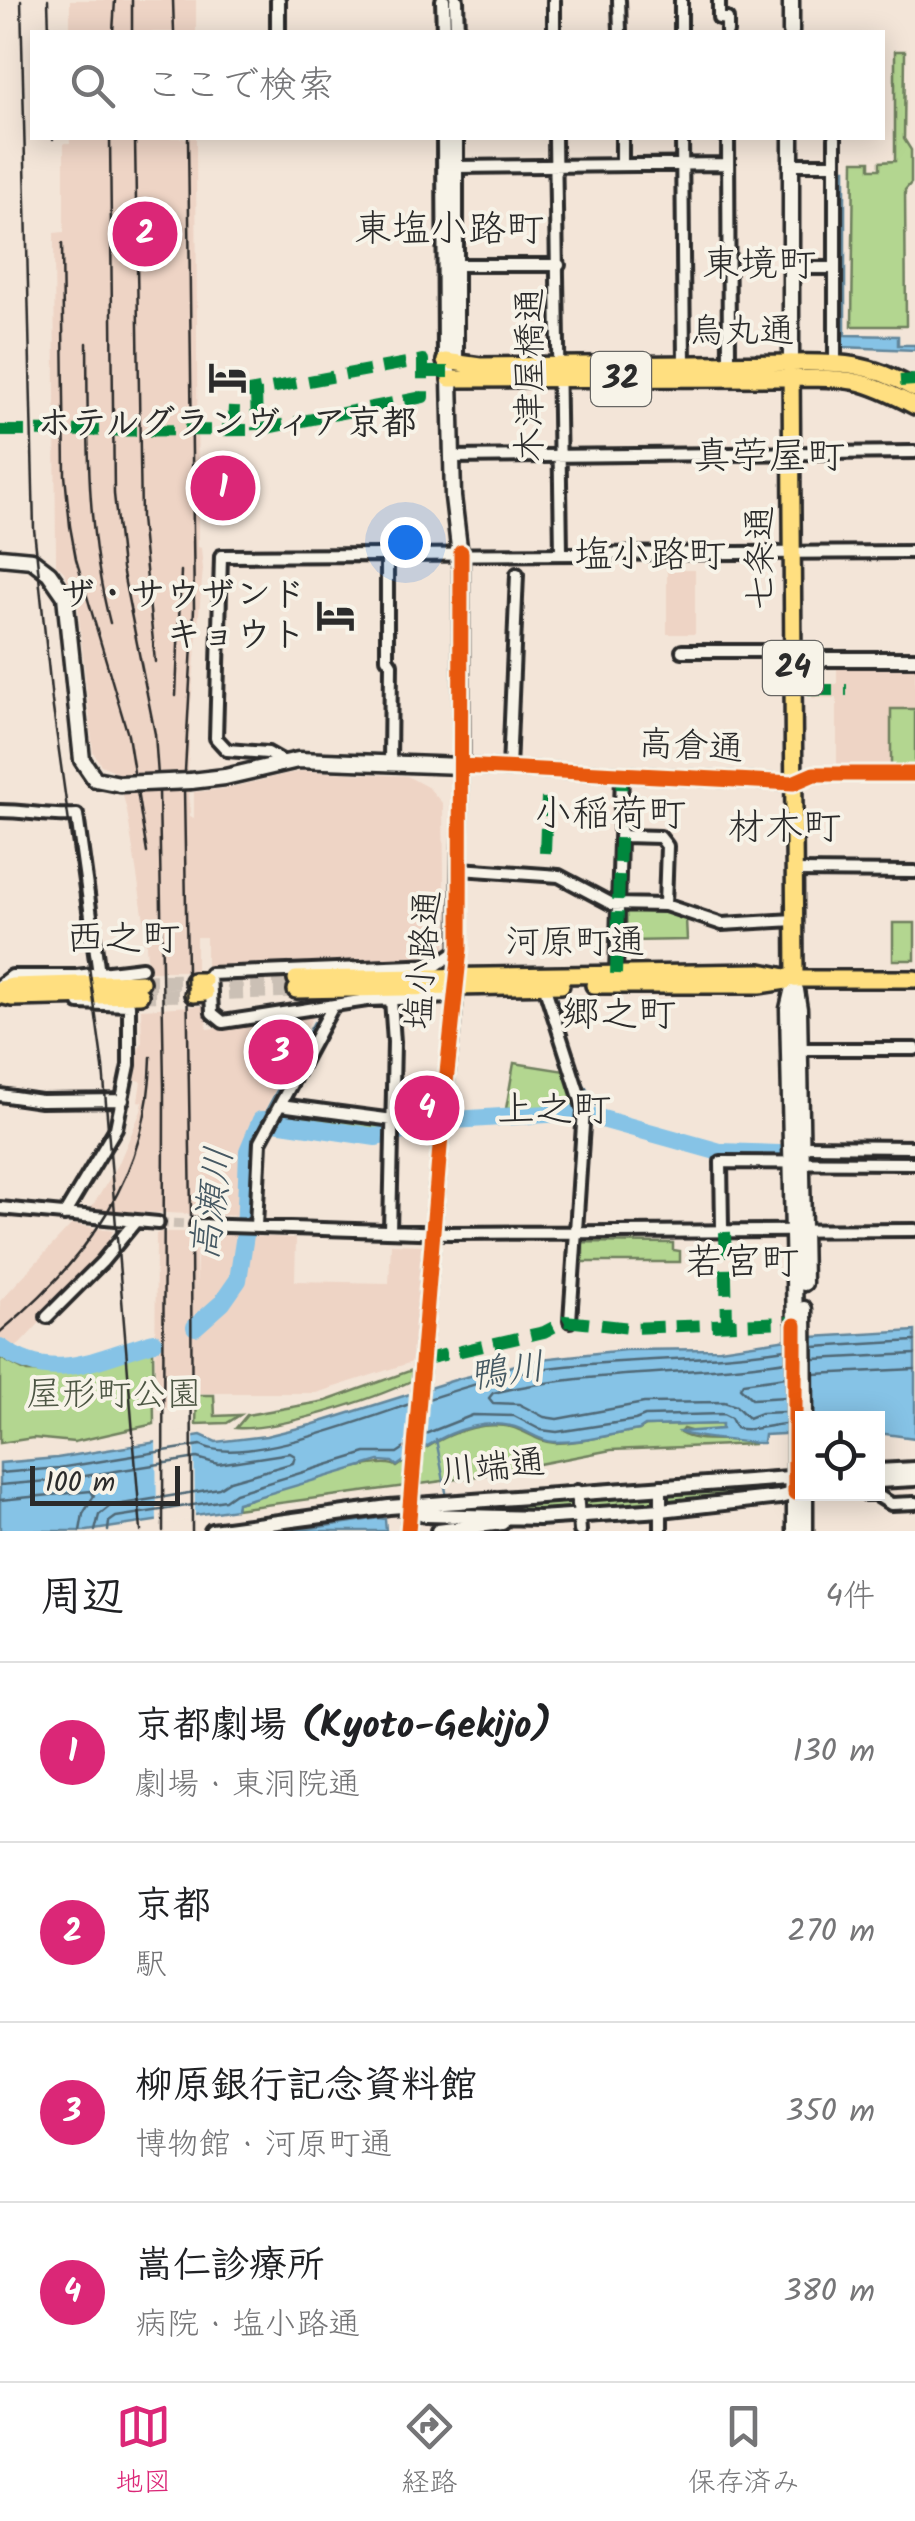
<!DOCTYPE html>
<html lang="ja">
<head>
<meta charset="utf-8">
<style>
  :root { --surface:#fff; --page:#f6f6f6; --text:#202124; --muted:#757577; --line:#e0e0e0; --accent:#db2777 }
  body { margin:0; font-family:Kalam,"Klee One",sans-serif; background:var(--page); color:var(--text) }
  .controls { position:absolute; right:30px; bottom:30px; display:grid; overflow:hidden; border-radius:0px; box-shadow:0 5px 25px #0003 }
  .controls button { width:90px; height:90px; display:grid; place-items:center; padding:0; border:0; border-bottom:2px solid var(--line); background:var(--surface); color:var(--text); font:50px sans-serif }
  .scale { position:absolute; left:30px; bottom:25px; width:150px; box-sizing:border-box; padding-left:10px; border:5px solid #2b2b2b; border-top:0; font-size:28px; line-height:35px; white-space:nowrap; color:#2b2b2b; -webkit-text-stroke:8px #f7f3e8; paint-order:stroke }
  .you { position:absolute; left:405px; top:542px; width:35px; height:35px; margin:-25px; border:8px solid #fff; border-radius:50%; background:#1a73e8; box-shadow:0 0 0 15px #1a73e833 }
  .badge { display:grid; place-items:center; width:65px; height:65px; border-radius:50%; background:var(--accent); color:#fff; font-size:32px; font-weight:700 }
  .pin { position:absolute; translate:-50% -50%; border:5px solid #fff; box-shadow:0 2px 10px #0006 }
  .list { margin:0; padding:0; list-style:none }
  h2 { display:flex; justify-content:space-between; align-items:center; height:130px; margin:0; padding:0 40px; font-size:42px }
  h2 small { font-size:32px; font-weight:400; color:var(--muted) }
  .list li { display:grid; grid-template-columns:65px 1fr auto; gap:30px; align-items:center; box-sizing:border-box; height:180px; padding:0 40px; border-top:2px solid var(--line) }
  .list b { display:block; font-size:38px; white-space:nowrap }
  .list p { margin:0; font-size:32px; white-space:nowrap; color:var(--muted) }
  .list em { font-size:32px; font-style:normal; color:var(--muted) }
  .icon { flex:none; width:55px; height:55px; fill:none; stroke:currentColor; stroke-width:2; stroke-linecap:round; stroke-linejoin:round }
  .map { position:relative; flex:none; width:915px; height:1531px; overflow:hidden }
  .search { position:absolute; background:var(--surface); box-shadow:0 5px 25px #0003; left:30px; right:30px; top:30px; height:110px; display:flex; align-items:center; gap:25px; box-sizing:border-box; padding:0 35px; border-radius:0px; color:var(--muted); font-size:38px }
  .sheet { height:850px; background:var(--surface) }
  nav { display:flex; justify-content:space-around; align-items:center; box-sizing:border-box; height:140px; border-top:2px solid var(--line); background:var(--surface); font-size:28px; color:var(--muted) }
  nav a { display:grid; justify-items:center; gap:5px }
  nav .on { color:var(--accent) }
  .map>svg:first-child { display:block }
  .built { fill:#eed4c5 }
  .green { fill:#b3d690; stroke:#6f805e; stroke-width:2.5 }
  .water { fill:#86c3e6; stroke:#62869b; stroke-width:2.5 }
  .pier { fill:#f3e5d8 }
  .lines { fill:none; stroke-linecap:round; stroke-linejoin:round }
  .shore { stroke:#4f6876; stroke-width:2.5 }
  .stream { stroke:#62869b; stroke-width:2.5 }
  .canal { stroke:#86c3e6; stroke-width:10 }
  .river { stroke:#86c3e6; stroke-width:18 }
  .minor-tunnel { stroke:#cbc0b5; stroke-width:10; stroke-dasharray:10 5; stroke-linecap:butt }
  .trunk-tunnel { stroke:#cbc0b5; stroke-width:15; stroke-dasharray:15 8; stroke-linecap:butt }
  .minor-casing { stroke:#2b2b2b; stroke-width:18 }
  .tertiary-casing { stroke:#2b2b2b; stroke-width:20 }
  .secondary-casing { stroke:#2b2b2b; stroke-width:21 }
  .primary-casing { stroke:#2b2b2b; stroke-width:22 }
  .trunk-casing { stroke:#2b2b2b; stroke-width:22 }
  .minor { stroke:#f7f3e8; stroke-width:10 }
  .tertiary { stroke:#f7f3e8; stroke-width:12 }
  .secondary { stroke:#f7f3e8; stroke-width:14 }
  .primary { stroke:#ffdf80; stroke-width:15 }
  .trunk { stroke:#ffdf80; stroke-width:15 }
  .rail { stroke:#2b2b2b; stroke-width:2.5 }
  .secondary-bridge-casing { stroke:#2b2b2b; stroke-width:21; stroke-linecap:butt }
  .secondary-bridge { stroke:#f7f3e8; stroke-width:14 }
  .quiet { stroke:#00873e; stroke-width:12; stroke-dasharray:25 12; stroke-linecap:butt }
  .cycleway-casing { stroke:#f7f3e8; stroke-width:21 }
  .cycleway { stroke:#e8590c; stroke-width:15 }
  .labels { text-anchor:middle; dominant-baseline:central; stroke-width:8; stroke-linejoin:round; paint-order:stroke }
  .shield { fill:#f7f3e8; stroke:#686764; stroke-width:2.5 }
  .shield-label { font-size:32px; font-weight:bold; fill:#2b2b2b }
  .street-label { font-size:35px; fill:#2b2b2b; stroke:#f7f3e8 }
  .poi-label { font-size:35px; font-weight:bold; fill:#2b2b2b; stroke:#f7f3e8 }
  .park-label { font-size:35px; fill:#4d5644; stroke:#f7f3e8 }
  .neighbourhood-label { font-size:38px; fill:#2b2b2b; stroke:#f7f3e8 }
  .water-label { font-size:38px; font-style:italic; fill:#465963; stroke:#f7f3e8 }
</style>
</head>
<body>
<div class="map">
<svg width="915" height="1531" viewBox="0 0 915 1531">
  <rect width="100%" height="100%" fill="#f3e5d8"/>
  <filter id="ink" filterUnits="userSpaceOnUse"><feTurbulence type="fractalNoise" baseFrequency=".01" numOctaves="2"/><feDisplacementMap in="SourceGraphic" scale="20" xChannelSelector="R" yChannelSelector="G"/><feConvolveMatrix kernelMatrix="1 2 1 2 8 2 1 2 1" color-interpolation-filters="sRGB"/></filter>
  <g filter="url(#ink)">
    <path class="built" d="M70,0H196V32H70Z
      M70,138H196L198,547L201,548L203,569L190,715L188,772L190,816L194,818V792L224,789L286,774L305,771L407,776L429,788L443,804L445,949H427L418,960L206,966V937H196V971H148L144,920L127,811L117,772L101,765L93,752L77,599L64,572L56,564L54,233L64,232V143H70Z
      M667,570H695V634H667Z
      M837,667H915V767H837V698H812V684H837Z
      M193,1006H206L207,1029L314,1014L248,1142L242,1216L90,1210L118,1165L141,1111L143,1102L138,1101L141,1081L133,1079L135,1055L142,1043L141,1009Z
      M72,1224L113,1231L100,1256L78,1282L20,1344L12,1350L7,1345L5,1346L0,1343V1301Z
      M160,1232H196V1290L198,1234L296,1238L295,1281L389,1283L391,1244L423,1245L412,1362L316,1393H196V1408H155L156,1234Z"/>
    <path class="green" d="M895,51H905L904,139L911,150V183L905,190L906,326H852L854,161H870V169H880V162L895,161Z
      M891,709H915V766L891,767Z
      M626,909L670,913L686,919L687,940L627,941Z
      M893,923H915V960H893Z
      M514,1063L565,1071L579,1110L560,1107L506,1109Z
      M287,1110L389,1124V1142L376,1143L277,1129Z
      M583,1242L673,1243V1250L680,1251V1262H583Z
      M153,1348L154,1424L74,1442L33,1438L0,1443V1358L27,1372L65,1373Z
      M412,1370L411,1381C374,1399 276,1431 236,1428L247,1415L326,1401Z
      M197,1395H214L215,1416L240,1415L227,1423L196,1424Z
      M722,1424V1429L697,1433L683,1429L680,1433C699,1445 733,1435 755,1444L611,1450L472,1477L236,1509L237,1503C265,1495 381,1452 397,1467C429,1444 470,1418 511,1427C527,1431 537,1442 555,1443C582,1443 612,1434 639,1430L646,1426Z
      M775,1488V1493L669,1505L666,1503L669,1493Z
      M654,1493L657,1504L586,1510L583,1507L584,1498Z
      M568,1500L573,1510L534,1514L456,1511L495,1504Z"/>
    <path class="water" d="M841,169H845V335L898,336V345H915V350L841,347Z
      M915,1331V1438L878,1433V1418H802V1433L764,1435L763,1443C752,1443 687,1437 680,1432L722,1429V1424L645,1426L639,1430C612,1434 582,1443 554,1442C537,1441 527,1429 511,1426C469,1417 430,1443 397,1466L392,1462L379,1461L237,1503L236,1509L87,1531H0V1463L57,1458L201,1435L216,1442L266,1436L311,1425L458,1379L541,1359L625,1350L720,1349L794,1338Z
      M379,1518L385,1519L386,1531H292Z"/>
    <path class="pier" d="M194,1431L195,1519L157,1525L156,1436Z"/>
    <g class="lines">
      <path class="shore" d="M814,1347L915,1341
        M814,1359L915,1354
        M786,1361C688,1376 590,1370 493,1393L489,1398L493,1403L519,1404L544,1417L557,1419L644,1403L724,1402L736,1406L748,1418L761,1413L786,1412
        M814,1374L915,1369
        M786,1377L743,1383L740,1388L752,1399L786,1397
        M428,1399C466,1387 507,1373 547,1368C627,1358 706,1361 786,1349
        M425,1434L473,1415L514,1416L541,1430L557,1432L635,1420L645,1416L723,1414L731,1418L736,1428C753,1432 767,1425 786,1424
        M0,1473L59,1468L201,1445C241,1467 365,1419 410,1404
        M0,1485L60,1480L197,1458L218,1464L290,1453L295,1456L293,1463L230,1481L219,1488L110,1506L99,1515L95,1531
        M0,1500L91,1491L94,1496L83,1514L80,1531
        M108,1531L109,1522L116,1517L225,1500L235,1493L366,1453H397L406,1447"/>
      <path class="stream" d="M556,997C570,1039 576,1093 613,1122
        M261,1120L314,1022
        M436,1439L446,1492"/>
      <path class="canal" d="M817,1155H915"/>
      <path class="river" d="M195,1327L222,1303L238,1280L245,1235L248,1151L261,1120L376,1137L454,1120L562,1113L595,1117L720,1152L779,1154
        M0,1347C53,1386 97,1358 154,1342"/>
      <path class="minor-tunnel" d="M158,1223L196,1225"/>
      <path class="trunk-tunnel" d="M204,981L296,979
        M141,982L193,981
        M205,993L296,990
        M140,995L193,994"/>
      <defs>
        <path id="minor" d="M554,0V32
          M619,0L620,32
          M681,0V32
          M719,0V18L727,19V32
          M555,138L561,552
          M622,138V165
          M682,138L684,364
          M728,138L729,363
          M835,138V362
          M791,164H835
          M456,167L728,164
          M456,265H559
          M791,268H835
          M452,457L915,452
          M387,557V658L391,664L390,763
          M682,651H781L793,659
          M284,762L268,753L227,750L216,738L221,556L915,552
          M509,769L517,574
          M793,783L814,774H915
          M0,811C27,811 51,817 77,815L99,974
          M623,836L660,837L667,846L665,905
          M460,869L559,876L612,904L665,905L722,924L794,920
          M794,871L915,872
          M616,974L622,774
          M0,985L12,976H76L142,968
          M544,985L584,1110L570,1321
          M454,997L367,1000L223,1022L212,1013L210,974L437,965L460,949
          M800,1049H915
          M0,1095L41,1101L123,1100
          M280,1105L393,1120
          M801,1146L915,1147
          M0,1208L158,1223
          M64,1215L116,1128L129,1065V1005L79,1003
          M196,1225L450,1233L915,1230
          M256,1226L260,1142L333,1006
          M390,1231L394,1042L391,999
          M725,1232L722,1227L721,1162L915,1163
          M47,1317L102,1262L135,1222
          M661,1486V1531
          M577,1491L580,1531
          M865,1494H875L891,1504L915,1503"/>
        <path id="tertiary" d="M278,0V32
          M443,0L444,32
          M456,0L457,32
          M444,138L445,361
          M456,362V138
          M793,659H915
          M878,1471L915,1469
          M878,1481L915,1479
          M410,1508L426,1515L539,1518L661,1510L780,1497L802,1491
          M212,1531L389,1507L802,1477
          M408,1531L443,1111L458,974L461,766L793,783
          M438,1531L502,1523"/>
        <path id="secondary" d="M791,0V32
          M791,138V363
          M0,557L32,560L49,573L65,596L82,760L95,779L120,784
          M191,781L225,777L298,760L461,766V564L453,497L450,379L445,361
          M795,979L788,1009L795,1325V1531
          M796,990L799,1009L804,1283
          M804,1309L805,1418
          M805,1531V1494"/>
        <path id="primary" d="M445,361L480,366L791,363
          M450,379L791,378
          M795,979H915"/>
        <path id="trunk" d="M791,378C851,378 861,378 915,406
          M296,979L761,972L795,979
          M795,979L791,363C843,362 869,363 915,389
          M193,981H204
          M594,985H760L786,981
          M0,989L12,986L141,982
          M296,990L561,985
          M193,994L205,993
          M0,995L12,998L140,995"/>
      </defs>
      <use href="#minor" class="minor-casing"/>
      <use href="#tertiary" class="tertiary-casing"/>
      <use href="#secondary" class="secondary-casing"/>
      <use href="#primary" class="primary-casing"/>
      <use href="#trunk" class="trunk-casing"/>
      <use href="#minor" class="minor"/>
      <use href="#tertiary" class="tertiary"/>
      <use href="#secondary" class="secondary"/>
      <use href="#primary" class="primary"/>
      <use href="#trunk" class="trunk"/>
      <path class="rail" d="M21,0L34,529L52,701L103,1067L141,1531
        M48,0L49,32
        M132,0V32
        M173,0L174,32
        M113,32L115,0
        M53,138V139
        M110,138L114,494L122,568L155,734L159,790L164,1087L163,1531
        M135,138L141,518L155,662
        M188,138L194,609L184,789L191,1212L192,1531
        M62,244L65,475L70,526L76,559L128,735L147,853
        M87,343C88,437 86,531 110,623
        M176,696L181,571
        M0,1332C87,1260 149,1175 151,1057"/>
      <defs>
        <path id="secondary-bridge" d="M120,784L191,781"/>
      </defs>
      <use href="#secondary-bridge" class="secondary-bridge-casing"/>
      <use href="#secondary-bridge" class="secondary-bridge"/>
      <path class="quiet" d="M423,372H459
        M900,381L915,380
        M256,390L257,430
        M233,430L234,406
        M0,431L257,430L423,397V360L243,393
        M808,690H847
        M545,853L547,798
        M616,974L622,774
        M725,1232L727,1325
        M422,1360L544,1332L565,1321L631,1328L788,1322"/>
      <defs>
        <path id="cycleway" d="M461,766L793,783L814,774H915
          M795,1325V1493
          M408,1531L443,1111L460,949L461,552"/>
      </defs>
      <use href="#cycleway" class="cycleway-casing"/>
      <use href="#cycleway" class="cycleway"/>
    </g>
  </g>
  <defs>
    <symbol id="hotel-bare" viewBox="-9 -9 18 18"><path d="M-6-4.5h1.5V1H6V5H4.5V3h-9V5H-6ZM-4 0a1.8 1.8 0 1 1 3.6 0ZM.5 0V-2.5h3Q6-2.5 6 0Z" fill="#2b2b2b" stroke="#f7f3e8" stroke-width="2.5" paint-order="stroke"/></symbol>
  </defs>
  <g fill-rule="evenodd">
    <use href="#hotel-bare" x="200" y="350" width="55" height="55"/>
    <use href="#hotel-bare" x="308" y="588" width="55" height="55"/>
  </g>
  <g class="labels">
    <g class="shield">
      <rect x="591" y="352" width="60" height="54" rx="8"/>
      <rect x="763" y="641" width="60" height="54" rx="8"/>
    </g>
    <g class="shield-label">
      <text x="621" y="379">32</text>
      <text x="793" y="668">24</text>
    </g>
    <g class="street-label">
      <text x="742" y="333">烏丸通</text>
      <text transform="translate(532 375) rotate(-90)">木津屋橋通</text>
      <text transform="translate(762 558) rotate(-90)">七条通</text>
      <text transform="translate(691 748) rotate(3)">高倉通</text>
      <text x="575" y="944">河原町通</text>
      <text transform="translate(425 960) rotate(-86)">塩小路通</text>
      <text transform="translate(493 1469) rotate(-6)">川端通</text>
    </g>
    <g class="poi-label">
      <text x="227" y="425">ホテルグランヴィア京都</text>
      <text x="306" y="596" text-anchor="end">ザ・サウザンド<tspan x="306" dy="40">キョウト</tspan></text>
    </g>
    <g class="park-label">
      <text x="114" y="1396">屋形町公園</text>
    </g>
    <g class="neighbourhood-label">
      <text x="449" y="231">東塩小路町</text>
      <text x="759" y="266">東境町</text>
      <text x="769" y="458">真苧屋町</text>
      <text x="650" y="557">塩小路町</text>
      <text x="610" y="816">小稲荷町</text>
      <text x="784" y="829">材木町</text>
      <text x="123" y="940">西之町</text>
      <text x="619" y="1016">郷之町</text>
      <text x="554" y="1111">上之町</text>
      <text x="742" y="1264">若宮町</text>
    </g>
    <g class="water-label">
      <text transform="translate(214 1204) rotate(-82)">高瀬川</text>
      <text transform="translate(507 1373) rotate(-8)">鴨川</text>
    </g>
  </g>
</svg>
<div class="controls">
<button><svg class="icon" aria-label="locate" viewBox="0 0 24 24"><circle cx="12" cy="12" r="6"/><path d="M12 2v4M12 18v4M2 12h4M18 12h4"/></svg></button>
</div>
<div class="scale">100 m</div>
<div class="you"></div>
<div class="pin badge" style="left:223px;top:488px">1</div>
<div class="pin badge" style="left:145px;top:234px">2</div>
<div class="pin badge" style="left:281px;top:1052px">3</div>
<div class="pin badge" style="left:427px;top:1108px">4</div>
<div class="search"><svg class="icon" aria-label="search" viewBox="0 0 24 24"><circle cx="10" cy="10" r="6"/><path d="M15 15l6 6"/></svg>ここで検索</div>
</div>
<section class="sheet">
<h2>周辺<small>4件</small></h2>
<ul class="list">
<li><span class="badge">1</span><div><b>京都劇場 (Kyoto-Gekijo)</b><p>劇場 · 東洞院通</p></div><em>130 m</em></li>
<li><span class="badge">2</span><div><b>京都</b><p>駅</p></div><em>270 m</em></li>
<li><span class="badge">3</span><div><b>柳原銀行記念資料館</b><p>博物館 · 河原町通</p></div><em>350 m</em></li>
<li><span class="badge">4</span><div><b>嵩仁診療所</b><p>病院 · 塩小路通</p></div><em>380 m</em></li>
</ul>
</section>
<nav>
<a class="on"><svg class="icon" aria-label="map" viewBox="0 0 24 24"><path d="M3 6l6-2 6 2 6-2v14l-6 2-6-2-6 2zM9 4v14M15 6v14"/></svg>地図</a>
<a><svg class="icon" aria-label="directions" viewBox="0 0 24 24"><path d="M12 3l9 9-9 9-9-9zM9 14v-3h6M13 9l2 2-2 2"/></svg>経路</a>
<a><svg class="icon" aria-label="saved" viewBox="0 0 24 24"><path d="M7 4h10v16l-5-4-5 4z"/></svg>保存済み</a>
</nav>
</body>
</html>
